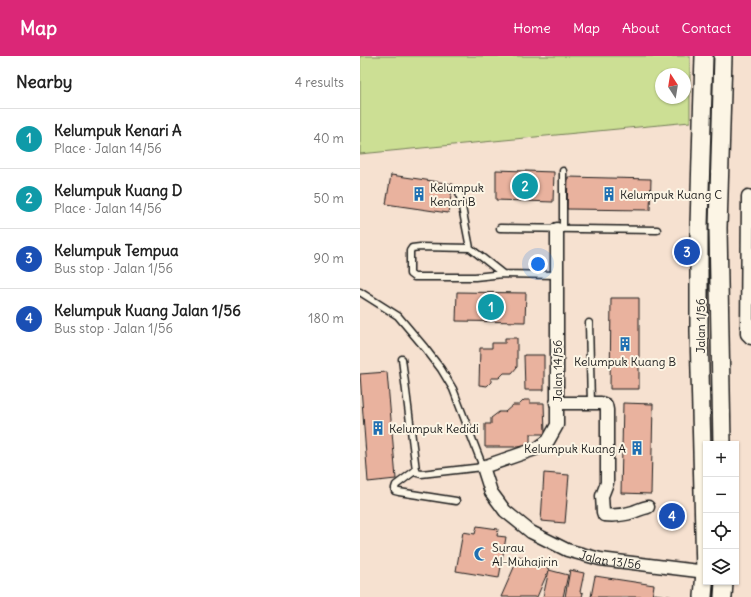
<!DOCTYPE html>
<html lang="en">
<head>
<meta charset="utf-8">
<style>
  :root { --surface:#fff; --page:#f6f6f6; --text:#222; --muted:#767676; --line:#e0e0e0; --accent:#db2777 }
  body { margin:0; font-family:Delius,sans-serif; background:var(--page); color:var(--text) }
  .controls { position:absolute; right:12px; bottom:12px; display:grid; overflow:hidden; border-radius:0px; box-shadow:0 1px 3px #0004 }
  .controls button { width:36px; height:36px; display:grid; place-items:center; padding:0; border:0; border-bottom:1px solid var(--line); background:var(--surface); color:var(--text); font:20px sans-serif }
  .compass { position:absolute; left:295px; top:12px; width:36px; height:36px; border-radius:50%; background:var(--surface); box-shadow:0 1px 3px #0004; rotate:348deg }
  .you { position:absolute; left:178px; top:208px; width:14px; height:14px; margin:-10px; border:3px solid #fff; border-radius:50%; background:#1a73e8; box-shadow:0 0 0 6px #1a73e833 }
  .badge { display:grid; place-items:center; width:26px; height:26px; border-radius:50%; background:var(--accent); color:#fff; font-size:13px; font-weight:700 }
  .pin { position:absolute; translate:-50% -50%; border:2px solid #fff; box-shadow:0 1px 4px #0006 }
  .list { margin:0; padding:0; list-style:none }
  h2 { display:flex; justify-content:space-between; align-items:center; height:52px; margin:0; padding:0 16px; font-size:17px }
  h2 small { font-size:13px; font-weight:400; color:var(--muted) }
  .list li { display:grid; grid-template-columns:26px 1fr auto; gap:12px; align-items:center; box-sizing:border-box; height:60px; padding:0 16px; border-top:1px solid var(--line) }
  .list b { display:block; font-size:15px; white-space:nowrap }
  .list p { margin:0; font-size:13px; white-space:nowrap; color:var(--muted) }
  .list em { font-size:13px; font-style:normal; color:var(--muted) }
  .icon { flex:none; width:22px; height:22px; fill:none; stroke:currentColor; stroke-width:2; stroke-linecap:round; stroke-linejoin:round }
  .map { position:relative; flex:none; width:391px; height:541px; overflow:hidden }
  header { display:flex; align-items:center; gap:24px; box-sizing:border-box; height:56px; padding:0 20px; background:var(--accent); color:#fff }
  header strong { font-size:19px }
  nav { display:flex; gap:22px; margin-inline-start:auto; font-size:14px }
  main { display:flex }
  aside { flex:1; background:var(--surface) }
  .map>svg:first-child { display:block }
  .green { fill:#ccdf94; stroke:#747e58; fill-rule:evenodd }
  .building { fill:#e9b29e; stroke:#1c1c1c }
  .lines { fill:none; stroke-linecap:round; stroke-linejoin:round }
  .service-casing { stroke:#1c1c1c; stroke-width:9 }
  .minor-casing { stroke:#1c1c1c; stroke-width:15 }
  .secondary-casing { stroke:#1c1c1c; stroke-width:20 }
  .service { stroke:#fcf5e5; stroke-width:6 }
  .minor { stroke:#fcf5e5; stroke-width:12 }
  .secondary { stroke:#fcf5e5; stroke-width:17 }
  .labels { text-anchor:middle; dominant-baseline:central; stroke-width:4; stroke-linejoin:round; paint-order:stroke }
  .poi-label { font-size:12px; fill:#1c1c1c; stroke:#fcf5e5; text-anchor:start }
  .street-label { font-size:12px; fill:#1c1c1c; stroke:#fcf5e5 }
</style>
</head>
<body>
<header>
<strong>Map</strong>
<nav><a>Home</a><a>Map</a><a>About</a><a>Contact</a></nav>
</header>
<main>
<aside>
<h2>Nearby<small>4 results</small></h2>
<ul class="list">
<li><span class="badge" style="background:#0f9aa8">1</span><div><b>Kelumpuk Kenari A</b><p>Place · Jalan 14/56</p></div><em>40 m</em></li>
<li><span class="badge" style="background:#0f9aa8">2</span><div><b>Kelumpuk Kuang D</b><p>Place · Jalan 14/56</p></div><em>50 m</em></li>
<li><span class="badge" style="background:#1a4fb4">3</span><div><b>Kelumpuk Tempua</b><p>Bus stop · Jalan 1/56</p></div><em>90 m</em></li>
<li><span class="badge" style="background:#1a4fb4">4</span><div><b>Kelumpuk Kuang Jalan 1/56</b><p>Bus stop · Jalan 1/56</p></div><em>180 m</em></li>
</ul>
</aside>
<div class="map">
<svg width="391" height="541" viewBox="0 0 391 541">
  <rect width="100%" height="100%" fill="#f6e1d0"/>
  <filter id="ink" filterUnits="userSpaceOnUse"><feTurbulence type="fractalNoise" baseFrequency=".025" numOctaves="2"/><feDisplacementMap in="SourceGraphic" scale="8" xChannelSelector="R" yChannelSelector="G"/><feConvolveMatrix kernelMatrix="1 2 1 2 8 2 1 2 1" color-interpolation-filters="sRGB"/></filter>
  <g filter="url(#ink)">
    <path class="green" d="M0,0H330V66L0,98ZM301,18H325V42H301Z"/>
    <path class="building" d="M136,114L194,116L193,146L136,144Z
      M31,119L93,128L88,157L26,148Z
      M208,121L291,123L290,154L207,153Z
      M97,236L166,237L165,266L96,265Z
      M251,242H279V333H250Z
      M145,282H157V311L152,317H144L139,322H131V326L127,330L119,329L120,292H132V287H145Z
      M164,299H184V334H165Z
      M27,316L36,423L8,426L0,318Z
      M164,344H170V347H184L185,378H170V391H125V368H131V362L139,356H145L153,349H159Z
      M263,347L293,348L291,438L261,437Z
      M184,417L209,419L205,467L181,465Z
      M117,470L138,473L137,480L146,481L139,522L96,515L103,476L115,478Z
      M159,500L189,513L177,541H141Z
      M189,514L208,519L203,541H183Z
      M210,514L224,517L220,536L223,537L222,541H205Z
      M235,520L294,529L292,541H231Z
      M294,538L315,541H293Z"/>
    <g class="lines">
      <defs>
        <path id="service" d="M203,115V173
          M99,136L110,192L143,218L197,219
          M140,172L297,174
          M110,192L60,191L52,192L50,195V218L54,221H115L143,218
          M0,236L38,260L65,292L81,313L93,333L123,411L61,418L57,417L56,414L42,303
          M229,267L231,347
          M56,414L36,429L35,432V435L39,436L96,445"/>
        <g id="minor">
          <path d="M388,140L387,278L391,282"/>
          <path id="s1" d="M197,173V369L188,385L178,392L123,411L131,436L145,455L171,476L207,494L240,503L346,516"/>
          <path d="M196,347H241L246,349L247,354V427L242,440L243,456L244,459C253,460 264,459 273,456C279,454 282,452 288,451"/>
        </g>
        <path id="secondary" d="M362,388L358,172L363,0
          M343,541L345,516L339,275V169L344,0
          M363,541L364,526"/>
      </defs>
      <use href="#service" class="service-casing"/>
      <use href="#minor" class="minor-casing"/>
      <use href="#secondary" class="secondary-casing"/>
      <use href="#service" class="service"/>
      <use href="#minor" class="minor"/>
      <use href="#secondary" class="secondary"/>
    </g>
  </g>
  <defs>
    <symbol id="building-bare" viewBox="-9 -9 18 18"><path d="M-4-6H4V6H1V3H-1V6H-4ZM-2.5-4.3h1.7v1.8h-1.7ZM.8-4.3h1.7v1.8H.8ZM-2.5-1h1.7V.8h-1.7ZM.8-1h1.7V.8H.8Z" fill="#1f6fb2" stroke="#fcf5e5" stroke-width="2.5" paint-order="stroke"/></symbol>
    <symbol id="mosque-bare" viewBox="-9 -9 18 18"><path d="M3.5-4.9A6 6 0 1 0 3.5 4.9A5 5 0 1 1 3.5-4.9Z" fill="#1f6fb2" stroke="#fcf5e5" stroke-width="2.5" paint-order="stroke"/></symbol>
  </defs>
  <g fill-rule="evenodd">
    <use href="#building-bare" x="49" y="128" width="20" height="20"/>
    <use href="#building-bare" x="239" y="128" width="20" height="20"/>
    <use href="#building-bare" x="255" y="278" width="20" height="20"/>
    <use href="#building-bare" x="8" y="362" width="20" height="20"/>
    <use href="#building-bare" x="267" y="382" width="20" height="20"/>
    <use href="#mosque-bare" x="111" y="488" width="20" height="20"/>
  </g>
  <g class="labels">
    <g class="poi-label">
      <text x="70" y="131">Kelumpuk<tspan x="70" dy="14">Kenari B</tspan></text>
      <text x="260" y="138">Kelumpuk Kuang C</text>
      <text x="265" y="305" text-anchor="middle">Kelumpuk Kuang B</text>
      <text x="29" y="372">Kelumpuk Kedidi</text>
      <text x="266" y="392" text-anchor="end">Kelumpuk Kuang A</text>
      <text x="132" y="491">Surau<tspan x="132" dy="14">Al-Muhajirin</tspan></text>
    </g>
    <g class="street-label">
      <text transform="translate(340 270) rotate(-90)">Jalan 1/56</text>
      <text transform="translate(197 315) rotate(-90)">Jalan 14/56</text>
      <text stroke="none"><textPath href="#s1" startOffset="453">Jalan 13/56</textPath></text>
    </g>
  </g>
</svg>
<div class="controls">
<button>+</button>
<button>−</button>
<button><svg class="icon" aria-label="locate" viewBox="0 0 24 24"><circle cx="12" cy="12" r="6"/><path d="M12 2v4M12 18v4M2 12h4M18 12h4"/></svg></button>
<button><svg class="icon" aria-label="layers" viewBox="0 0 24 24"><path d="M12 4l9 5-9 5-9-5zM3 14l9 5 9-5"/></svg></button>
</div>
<svg class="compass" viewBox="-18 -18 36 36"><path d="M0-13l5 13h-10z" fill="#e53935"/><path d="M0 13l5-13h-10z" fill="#767676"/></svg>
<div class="you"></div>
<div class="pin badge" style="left:131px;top:251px;background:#0f9aa8">1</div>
<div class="pin badge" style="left:165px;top:130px;background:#0f9aa8">2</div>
<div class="pin badge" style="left:327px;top:196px;background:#1a4fb4">3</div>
<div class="pin badge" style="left:312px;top:460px;background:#1a4fb4">4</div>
</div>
</main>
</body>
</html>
